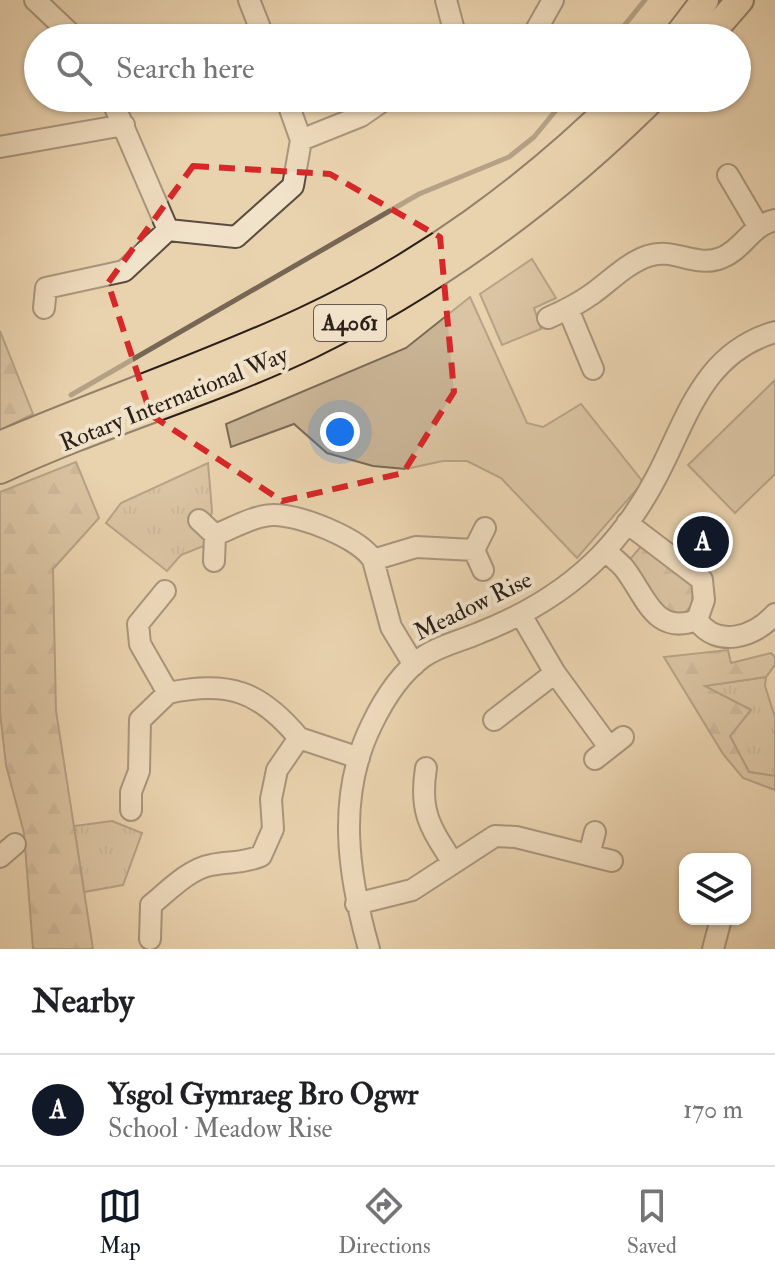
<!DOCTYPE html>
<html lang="en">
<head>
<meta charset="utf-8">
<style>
  :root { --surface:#fff; --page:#f6f6f6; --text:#202124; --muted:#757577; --line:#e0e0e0; --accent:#111827 }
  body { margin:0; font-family:"IM FELL Double Pica",serif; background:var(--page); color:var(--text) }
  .controls { position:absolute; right:24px; bottom:24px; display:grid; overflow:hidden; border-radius:16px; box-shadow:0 2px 6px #0004 }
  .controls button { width:72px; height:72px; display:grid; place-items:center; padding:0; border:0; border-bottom:2px solid var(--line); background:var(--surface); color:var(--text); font:40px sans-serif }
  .you { position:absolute; left:340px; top:432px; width:28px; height:28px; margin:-20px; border:6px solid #fff; border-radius:50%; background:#1a73e8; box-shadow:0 0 0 12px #1a73e833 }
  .badge { display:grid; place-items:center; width:52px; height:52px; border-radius:50%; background:var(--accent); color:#fff; font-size:26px; font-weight:700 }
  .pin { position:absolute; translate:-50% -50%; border:4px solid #fff; box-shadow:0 2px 8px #0006 }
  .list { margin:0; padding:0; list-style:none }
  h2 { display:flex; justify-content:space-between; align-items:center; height:104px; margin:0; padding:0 32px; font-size:34px }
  h2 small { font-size:26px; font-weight:400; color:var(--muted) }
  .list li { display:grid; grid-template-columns:52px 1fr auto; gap:24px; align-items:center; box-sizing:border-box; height:112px; padding:0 32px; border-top:2px solid var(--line) }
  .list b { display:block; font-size:30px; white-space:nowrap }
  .list p { margin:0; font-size:26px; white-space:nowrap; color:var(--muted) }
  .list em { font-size:26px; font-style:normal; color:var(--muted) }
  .icon { flex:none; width:44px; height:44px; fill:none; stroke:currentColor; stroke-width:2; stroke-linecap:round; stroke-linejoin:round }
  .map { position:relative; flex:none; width:775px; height:949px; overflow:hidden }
  .search { position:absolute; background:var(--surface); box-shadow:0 2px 6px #0004; left:24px; right:24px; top:24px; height:88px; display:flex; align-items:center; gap:20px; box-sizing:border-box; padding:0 28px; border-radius:44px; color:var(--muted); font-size:30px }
  .sheet { height:216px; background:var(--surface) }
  nav { display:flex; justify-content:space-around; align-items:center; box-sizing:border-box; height:112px; border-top:2px solid var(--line); background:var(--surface); font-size:22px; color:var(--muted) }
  nav a { display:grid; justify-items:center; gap:4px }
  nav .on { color:var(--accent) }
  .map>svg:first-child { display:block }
  .grass { fill:url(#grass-tufts); stroke:#7a6a57; stroke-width:2 }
  .forest { fill:url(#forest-firs); stroke:#7a6a57; stroke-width:2 }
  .green { fill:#c9b495; stroke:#7a6a57; stroke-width:2 }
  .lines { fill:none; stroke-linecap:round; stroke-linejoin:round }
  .stream { stroke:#766654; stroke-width:5 }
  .minor-casing { stroke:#5a4c3e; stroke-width:24 }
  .major-casing { stroke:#2b2019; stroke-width:30 }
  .minor { stroke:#f1e2ca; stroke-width:20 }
  .major { stroke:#e9d2ae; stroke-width:26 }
  .marked { fill:none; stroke:#d62828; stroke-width:6; stroke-dasharray:16 10; stroke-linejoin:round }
  .labels { text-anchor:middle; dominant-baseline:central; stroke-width:8; stroke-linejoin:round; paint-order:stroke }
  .shield { fill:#f1e2ca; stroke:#665a4e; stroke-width:2 }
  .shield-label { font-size:22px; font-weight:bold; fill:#2b2019 }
  .street-label { font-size:24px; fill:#2b2019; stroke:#f1e2ca }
</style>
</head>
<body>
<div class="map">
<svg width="775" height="949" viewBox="0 0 775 949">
  <defs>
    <pattern id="grass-tufts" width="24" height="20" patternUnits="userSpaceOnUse" patternTransform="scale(2)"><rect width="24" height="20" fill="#c9b495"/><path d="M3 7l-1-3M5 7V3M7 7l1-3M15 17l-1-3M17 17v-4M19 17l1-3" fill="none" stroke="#ad9a80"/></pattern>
    <pattern id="forest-firs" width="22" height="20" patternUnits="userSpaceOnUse" patternTransform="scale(2)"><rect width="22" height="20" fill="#c9b495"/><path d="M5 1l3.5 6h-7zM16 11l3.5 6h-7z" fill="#ad9a80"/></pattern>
  </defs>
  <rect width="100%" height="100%" fill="#e9d2ae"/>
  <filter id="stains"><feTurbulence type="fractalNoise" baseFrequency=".0025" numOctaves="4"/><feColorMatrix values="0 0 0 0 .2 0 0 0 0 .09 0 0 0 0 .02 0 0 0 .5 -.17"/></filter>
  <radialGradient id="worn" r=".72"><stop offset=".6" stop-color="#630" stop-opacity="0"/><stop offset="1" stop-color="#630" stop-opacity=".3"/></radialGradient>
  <path class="grass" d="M208,463L212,511L206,545L181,555L167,571L106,523L121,503Z
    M766,677L765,686L775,717V776L749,772L730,736L750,709L703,686Z
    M112,821L142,833L123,885L84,892L74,826Z"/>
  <path class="forest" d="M0,331L33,414L0,430Z
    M76,462L99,518L53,569L56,711L93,949H33L24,833L6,765L0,712V492Z
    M643,544L693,586L692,605L683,615L669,617L626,564Z
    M728,650L731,663L771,653L775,657V665L766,677L705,686L751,710L730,736L749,772L775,776V790L743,778L723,754L664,657Z"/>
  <path class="green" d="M532,259L556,298L534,308L541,329L502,345L480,294Z
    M470,297L527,423L543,427L581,404L643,482L577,558L501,478L467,461H443L406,469L373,466L327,453L294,424L231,447L226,424L406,348Z
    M775,380V474L735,513L688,465Z"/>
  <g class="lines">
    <path class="stream" d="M614,38L645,0
      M71,395L419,194L509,157L534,137L566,98"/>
    <defs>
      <path id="minor" d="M35,0L75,38
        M249,0L264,38
        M446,0L456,38
        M526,38L535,32L553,0
        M111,98L168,230L236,237L293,186L301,140L286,98
        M301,140L361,116L387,98
        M0,147L124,125
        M728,175L758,226
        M44,308L46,288L124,271L168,230
        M568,309L593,369
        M548,318C564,311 578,304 592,294C609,282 627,263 648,256C673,247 696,268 721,258C743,250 750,226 775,220
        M199,520L215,535L214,561
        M215,535C233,528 255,515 274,515C300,515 360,538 373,560
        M605,551C611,556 619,562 624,568C646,596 654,636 697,620L704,600L702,580L627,523
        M483,570L474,550L485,528
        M165,591L138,624L140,644L168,693C228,680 260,691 299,738
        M521,615L555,673L609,747
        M697,620C717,649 754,637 775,614
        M414,665L391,627L373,560L416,547L474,550
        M494,720L555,673
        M595,759L623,737
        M426,768C419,812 430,827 453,863
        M131,810V792L139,771L140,720L168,693
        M589,855L595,832
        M0,857L15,844
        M356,904L412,890L495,836L516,837L612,861
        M150,939L151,905C168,891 189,869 211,865C231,861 240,864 261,856L273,829L271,799L277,770L299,738L359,758
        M369,949C348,875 336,796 372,724C384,699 401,673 423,657C440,645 461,641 479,633C525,615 566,591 601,555C623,532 642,505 657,476C688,417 703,353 775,332
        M713,949L721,919"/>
      <path id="major" d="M676,38L705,0
        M707,38L740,0
        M0,445C100,402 205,367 304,321C421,267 529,188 620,98
        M0,470C101,423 209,393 310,345C440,281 551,199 653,98"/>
    </defs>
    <use href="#minor" class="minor-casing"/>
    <use href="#major" class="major-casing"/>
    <use href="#minor" class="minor"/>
    <use href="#major" class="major"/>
  </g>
  <path d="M0 0H775V949H0ZM193,166L330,174L440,237L454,392L403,473L282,501L151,415L108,283Z" fill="#e9d2ae" fill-opacity=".55" fill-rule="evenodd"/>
  <path class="marked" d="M193,166L330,174L440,237L454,392L403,473L282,501L151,415L108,283Z"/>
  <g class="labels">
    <rect class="shield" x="314" y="305" width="72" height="36" rx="6"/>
    <g class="shield-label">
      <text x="350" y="323">A4061</text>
    </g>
    <g class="street-label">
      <text transform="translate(174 399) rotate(-22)">Rotary International Way</text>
      <text transform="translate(473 606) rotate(-26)">Meadow Rise</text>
    </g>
  </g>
  <rect width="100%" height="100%" filter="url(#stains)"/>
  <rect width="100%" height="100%" fill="url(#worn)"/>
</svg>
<div class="controls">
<button><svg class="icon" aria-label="layers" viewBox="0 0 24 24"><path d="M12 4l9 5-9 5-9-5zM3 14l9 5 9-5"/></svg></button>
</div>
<div class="you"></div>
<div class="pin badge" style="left:703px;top:542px">A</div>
<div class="search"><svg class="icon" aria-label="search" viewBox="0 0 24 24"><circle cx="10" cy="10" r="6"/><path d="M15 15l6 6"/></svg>Search here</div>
</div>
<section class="sheet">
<h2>Nearby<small></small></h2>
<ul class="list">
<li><span class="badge">A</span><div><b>Ysgol Gymraeg Bro Ogwr</b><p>School · Meadow Rise</p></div><em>170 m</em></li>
</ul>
</section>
<nav>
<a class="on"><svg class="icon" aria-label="map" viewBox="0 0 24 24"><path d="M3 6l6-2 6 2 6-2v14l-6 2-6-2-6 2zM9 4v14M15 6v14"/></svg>Map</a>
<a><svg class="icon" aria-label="directions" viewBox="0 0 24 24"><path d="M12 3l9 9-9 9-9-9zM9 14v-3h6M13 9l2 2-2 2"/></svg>Directions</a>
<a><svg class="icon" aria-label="saved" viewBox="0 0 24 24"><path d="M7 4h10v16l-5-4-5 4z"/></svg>Saved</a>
</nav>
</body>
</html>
